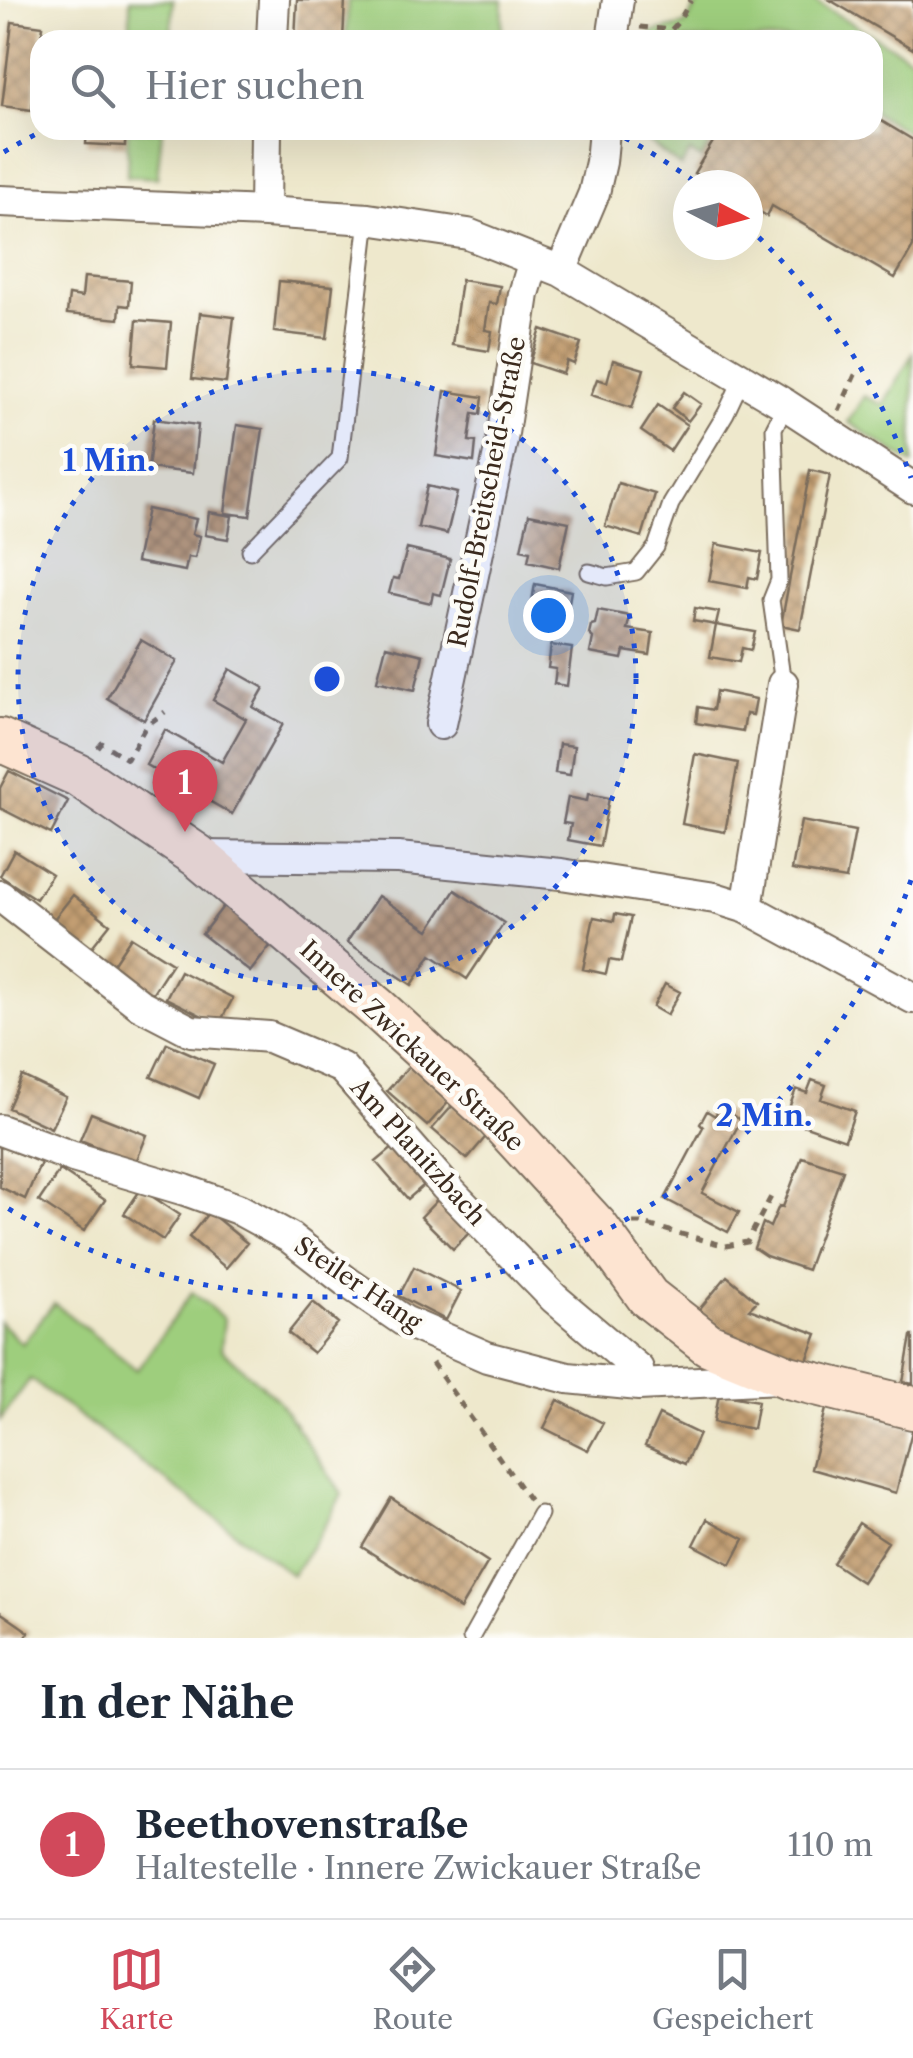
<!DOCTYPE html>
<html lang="de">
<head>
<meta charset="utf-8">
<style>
  :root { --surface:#fff; --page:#f6f6f7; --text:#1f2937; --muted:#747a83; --line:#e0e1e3; --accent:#d1495b }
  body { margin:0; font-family:"Libre Caslon Text",serif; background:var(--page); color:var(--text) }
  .compass { position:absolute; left:673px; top:170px; width:90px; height:90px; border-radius:50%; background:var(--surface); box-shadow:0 10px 40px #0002; rotate:96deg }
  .you { position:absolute; left:548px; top:615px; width:35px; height:35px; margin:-25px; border:8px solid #fff; border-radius:50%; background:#1a73e8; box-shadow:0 0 0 15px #1a73e833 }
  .badge { display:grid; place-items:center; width:65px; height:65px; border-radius:50%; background:var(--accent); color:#fff; font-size:32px; font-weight:700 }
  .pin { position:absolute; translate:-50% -82px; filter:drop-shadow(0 2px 5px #0008) }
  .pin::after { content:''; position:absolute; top:52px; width:35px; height:30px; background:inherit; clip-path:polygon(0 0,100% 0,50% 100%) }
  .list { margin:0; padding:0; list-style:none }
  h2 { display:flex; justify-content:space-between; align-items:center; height:130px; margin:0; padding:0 40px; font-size:42px }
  h2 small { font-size:32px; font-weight:400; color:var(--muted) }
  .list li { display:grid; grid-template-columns:65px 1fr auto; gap:30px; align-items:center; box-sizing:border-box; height:150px; padding:0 40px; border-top:2px solid var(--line) }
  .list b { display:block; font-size:38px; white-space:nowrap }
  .list p { margin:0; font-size:32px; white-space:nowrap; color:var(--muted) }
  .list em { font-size:32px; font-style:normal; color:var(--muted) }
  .icon { flex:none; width:55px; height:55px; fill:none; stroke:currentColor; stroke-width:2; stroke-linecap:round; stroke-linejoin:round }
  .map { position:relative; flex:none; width:913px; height:1638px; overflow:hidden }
  .search { position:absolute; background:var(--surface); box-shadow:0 10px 40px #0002; left:30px; right:30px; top:30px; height:110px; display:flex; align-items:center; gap:25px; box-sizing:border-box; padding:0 35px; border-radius:30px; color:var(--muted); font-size:38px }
  .sheet { height:280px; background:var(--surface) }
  nav { display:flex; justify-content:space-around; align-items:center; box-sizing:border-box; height:140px; border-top:2px solid var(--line); background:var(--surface); font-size:28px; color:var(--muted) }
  nav a { display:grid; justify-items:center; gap:5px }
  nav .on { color:var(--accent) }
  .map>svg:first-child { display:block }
  .green { fill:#9ece7d; stroke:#6c7c4e; stroke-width:2.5 }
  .building { fill:url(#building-cross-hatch) }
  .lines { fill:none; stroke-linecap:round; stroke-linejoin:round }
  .service-casing { stroke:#7a6c5b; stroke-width:19 }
  .minor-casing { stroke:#7a6c5b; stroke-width:34 }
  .secondary-casing { stroke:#7a6c5b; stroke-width:46 }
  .path { stroke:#7a6c5b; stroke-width:5; stroke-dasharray:8 8; stroke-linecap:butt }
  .service { stroke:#fff; stroke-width:15 }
  .minor { stroke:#fff; stroke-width:30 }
  .secondary { stroke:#fde4d1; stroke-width:42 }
  .ring { fill:none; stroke:#1d4ed8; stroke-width:5; stroke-dasharray:5 10 }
  .labels { text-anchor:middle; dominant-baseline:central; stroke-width:9; stroke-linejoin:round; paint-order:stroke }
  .street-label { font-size:25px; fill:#3b2a1e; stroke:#fdfcf7 }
  .centre { fill:#1d4ed8; stroke:#fdfcf7; stroke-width:5 }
  .ring-label { font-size:30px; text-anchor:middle; font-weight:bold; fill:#1d4ed8; stroke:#fdfcf7; stroke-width:9; stroke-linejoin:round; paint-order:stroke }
</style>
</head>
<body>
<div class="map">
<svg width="913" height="1638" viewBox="0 0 913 1638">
  <defs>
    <pattern id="building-cross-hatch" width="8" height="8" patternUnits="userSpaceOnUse" patternTransform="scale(2.5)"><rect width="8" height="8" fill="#c29e72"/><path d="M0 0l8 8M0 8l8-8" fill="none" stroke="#9f815d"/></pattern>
  </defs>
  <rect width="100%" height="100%" fill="#fdfcf7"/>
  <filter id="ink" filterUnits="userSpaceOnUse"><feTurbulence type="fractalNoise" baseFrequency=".01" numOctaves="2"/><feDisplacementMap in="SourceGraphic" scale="20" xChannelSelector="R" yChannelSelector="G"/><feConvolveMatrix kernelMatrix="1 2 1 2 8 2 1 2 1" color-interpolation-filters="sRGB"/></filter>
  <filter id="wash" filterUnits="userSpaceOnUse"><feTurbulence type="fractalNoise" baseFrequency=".0048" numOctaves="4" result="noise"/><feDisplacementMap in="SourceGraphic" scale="40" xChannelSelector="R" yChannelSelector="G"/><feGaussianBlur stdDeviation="2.25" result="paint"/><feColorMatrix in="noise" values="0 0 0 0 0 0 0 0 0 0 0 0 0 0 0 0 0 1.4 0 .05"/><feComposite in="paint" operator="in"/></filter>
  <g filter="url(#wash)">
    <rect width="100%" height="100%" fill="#eee8cc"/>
    <path class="green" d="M130,0H173L171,40H130Z
      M348,0H503L502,40H346Z
      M700,0H812L913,59V135L873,112V40H649L650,33L685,25Z
      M128,130H162L157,178L127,176Z
      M633,130H717L701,159L690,152L681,167Z
      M913,353V464L848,422L864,396L883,405Z
      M192,1292L224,1319L221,1349L278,1400L342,1494L318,1537L292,1575L30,1379L0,1420V1322L22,1344L54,1303L137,1370Z"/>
    <g id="blocks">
      <path class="building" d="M297,0H345L343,40H295Z
        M830,0H913V49Z
        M12,22L43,26L32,110L2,106Z
        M873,116L913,140V247L895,278L772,206L767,216L748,205V185H714L694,173L720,130H873Z
        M87,130H126L125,146L86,144Z
        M84,277L131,281L129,306L120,305L119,319L67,314L69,295L82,297Z
        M461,280L500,286L497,304L489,303L485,330L492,331L489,351L452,345Z
        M279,281L333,286L327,338L274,332Z
        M200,313L234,317L226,383L192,379Z
        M137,320L171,323L167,367L133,364Z
        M541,329L581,343L574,364L567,361L563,374L530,363Z
        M613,360L644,369L632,408L591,395L597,379L607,382Z
        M445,391L483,397L481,414L473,413L469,441L476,442L474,462L436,456Z
        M684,392L701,404L688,421L672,408Z
        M658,405L687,425L670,451L641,431Z
        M154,419L198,425L193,473L148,468Z
        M237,425L263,429L250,516L225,513Z
        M810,470L830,475L800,629L781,625Z
        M618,483L655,494L642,537L605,526Z
        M427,486L457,493L447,534L418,527Z
        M147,509L196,519L192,534L200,536L195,558L188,557L185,571L136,562Z
        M209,512L232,516L228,539L205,535Z
        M529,514L569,522L559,568L528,561L530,551L521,549Z
        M716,544L762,553L757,579L749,577L747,588L709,581Z
        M407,549L450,559L441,595L433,593L431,603L389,593L393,578L399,579Z
        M535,584L571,591L565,625L529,618Z
        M695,608L719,612L716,625L693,621Z
        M598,610L630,616L627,629L653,633L650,655L624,651L622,659L590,653L593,638L589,634L591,625L595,624Z
        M716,625L755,632L751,650L742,648L739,662L710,657Z
        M141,640L177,661L144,720L107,698Z
        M551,645L572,648L567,686L554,684L556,669L548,668Z
        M386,646L423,655L415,690L377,681Z
        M230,669L264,688L253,707L283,724L232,814L146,765L165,730L222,762L246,719L213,700Z
        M716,691L756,699L753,715L746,714L743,731L696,723L698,707L713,710Z
        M559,744L574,746L570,775L555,773Z
        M695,754L738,763L725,832L682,824Z
        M9,771L68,801L51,834L0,808V788Z
        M588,794L609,798L600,846L568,840L571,824L563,823L568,797L587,801Z
        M801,821L855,831L846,879L792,870Z
        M14,850L52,874L36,899L0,876Z
        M455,890L504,923L467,979L431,955L412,985L347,942L378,896L429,930Z
        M73,895L110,924L87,953L50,924Z
        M225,904L274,941L250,972L202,934Z
        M615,914L631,917L621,962L609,960L606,974L583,969L594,917L614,921Z
        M131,937L172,963L150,997L109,970Z
        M180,971L233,998L219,1024L166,998Z
        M665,984L680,992L667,1015L653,1007Z
        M167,1043L214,1064L199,1098L151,1077Z
        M412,1063L452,1098L427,1126L387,1091Z
        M22,1076L66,1097L51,1128L8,1108Z
        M812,1080L826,1085L821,1099L855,1111L845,1140L797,1123L800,1115L788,1111L796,1089L807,1093Z
        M455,1103L489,1133L467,1159L432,1129Z
        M719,1108L741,1120L702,1193L739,1212L728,1232L665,1199L703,1127L700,1124L707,1111L715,1116Z
        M91,1113L147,1135L136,1162L80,1140Z
        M400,1142L431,1179L408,1199L376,1162Z
        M0,1145L41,1163L25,1199L0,1187Z
        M802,1157L843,1170L807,1270L766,1256L754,1248L763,1223L770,1227L779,1206L783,1207Z
        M60,1170L105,1200L84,1231L39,1201Z
        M141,1189L180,1215L163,1240L124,1214Z
        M444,1193L477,1225L453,1249L421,1217Z
        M209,1212L247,1243L226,1268L189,1237Z
        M414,1267L461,1291L446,1320L399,1296Z
        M727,1276L757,1301L749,1309L817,1334L805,1366L737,1341L697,1312Z
        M313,1302L338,1323L313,1353L288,1333Z
        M911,1336H913V1384L903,1382Z
        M719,1394L758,1401L753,1429L714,1422Z
        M558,1400L603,1423L588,1450L544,1428Z
        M827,1405L913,1427L896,1493L811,1469Z
        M659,1415L699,1434L685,1464L645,1446Z
        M391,1498L488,1562L460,1609L362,1547Z
        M707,1519L744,1539L731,1564L694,1545Z
        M859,1523L888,1542L862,1582L833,1563Z
        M0,1612L29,1632L25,1638H0Z"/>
    </g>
  </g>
  <g filter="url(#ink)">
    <use href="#blocks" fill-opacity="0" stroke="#7a6c5b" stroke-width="2.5"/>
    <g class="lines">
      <defs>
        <path id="service" d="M250,551L340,458L368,219
          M589,572L607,577L636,572L656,547L671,504L726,413L742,379
          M783,684L771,600L779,580L774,428L786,405
          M471,1638L540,1514"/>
        <path id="minor" d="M272,40L274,0
          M612,40L618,0
          M0,201L265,212L368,219L468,234L561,271L786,405L913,488
          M265,212L266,130
          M561,271L594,193L601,162L604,130
          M441,724L502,440L524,294L534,260
          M198,856L398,858L561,874L715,898L747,908L913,998
          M0,896L139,1004L191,1031L269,1037L342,1068L445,1186L554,1298L638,1369L639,1385
          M747,908L783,684
          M0,1130L73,1157L185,1190L238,1209L289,1237L347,1282L404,1321L487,1357L568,1378L639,1385L780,1378"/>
        <path id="secondary" d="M0,740L78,775L198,856L378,1009L495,1116L596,1226L648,1297L708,1344L788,1377L913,1408"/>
      </defs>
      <use href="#service" class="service-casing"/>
      <use href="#minor" class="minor-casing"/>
      <use href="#secondary" class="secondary-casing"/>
      <path class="path" d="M640,27L671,30L679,21L691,0
        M839,411L858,368
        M98,748L102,743L127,759L146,726L165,712
        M633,1223H640L726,1246L747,1242L773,1193
        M432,1363L530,1501"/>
      <use href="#service" class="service"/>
      <use href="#minor" class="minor"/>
      <use href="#secondary" class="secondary"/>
    </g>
  </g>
  <circle cx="327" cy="679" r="309" fill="#1d4ed8" fill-opacity=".12"/>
  <g class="ring">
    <circle cx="327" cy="679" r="309"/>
    <path d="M911 880A618 618 0 0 1 4 1206M4 152A618 618 0 0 1 42 131M612 131A618 618 0 0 1 695 182M748 227A618 618 0 0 1 911 478"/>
  </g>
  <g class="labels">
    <g class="street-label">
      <text transform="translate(487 492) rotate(-79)">Rudolf-Breitscheid-Straße</text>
      <text transform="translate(412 1046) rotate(43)">Innere Zwickauer Straße</text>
      <text transform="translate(418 1152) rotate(48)">Am Planitzbach</text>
      <text transform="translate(358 1284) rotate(34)">Steiler Hang</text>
    </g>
  </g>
  <circle cx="327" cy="679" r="15" class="centre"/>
  <g class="ring-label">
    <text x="109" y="471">1 Min.</text>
    <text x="764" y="1126">2 Min.</text>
  </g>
</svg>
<svg class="compass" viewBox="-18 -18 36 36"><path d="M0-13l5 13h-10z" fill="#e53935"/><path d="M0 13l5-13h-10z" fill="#747a83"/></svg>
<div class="you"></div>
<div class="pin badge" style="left:185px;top:832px">1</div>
<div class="search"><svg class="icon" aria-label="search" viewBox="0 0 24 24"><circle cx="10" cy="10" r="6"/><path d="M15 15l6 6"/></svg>Hier suchen</div>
</div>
<section class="sheet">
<h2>In der Nähe<small></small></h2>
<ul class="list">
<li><span class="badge">1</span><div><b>Beethovenstraße</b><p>Haltestelle · Innere Zwickauer Straße</p></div><em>110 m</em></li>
</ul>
</section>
<nav>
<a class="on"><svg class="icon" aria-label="map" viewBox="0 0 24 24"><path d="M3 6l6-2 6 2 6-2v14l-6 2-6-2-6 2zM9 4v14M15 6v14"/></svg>Karte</a>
<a><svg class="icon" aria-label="directions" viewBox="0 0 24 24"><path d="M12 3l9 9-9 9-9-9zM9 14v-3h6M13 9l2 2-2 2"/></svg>Route</a>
<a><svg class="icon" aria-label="saved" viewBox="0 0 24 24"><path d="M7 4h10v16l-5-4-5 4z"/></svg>Gespeichert</a>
</nav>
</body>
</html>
